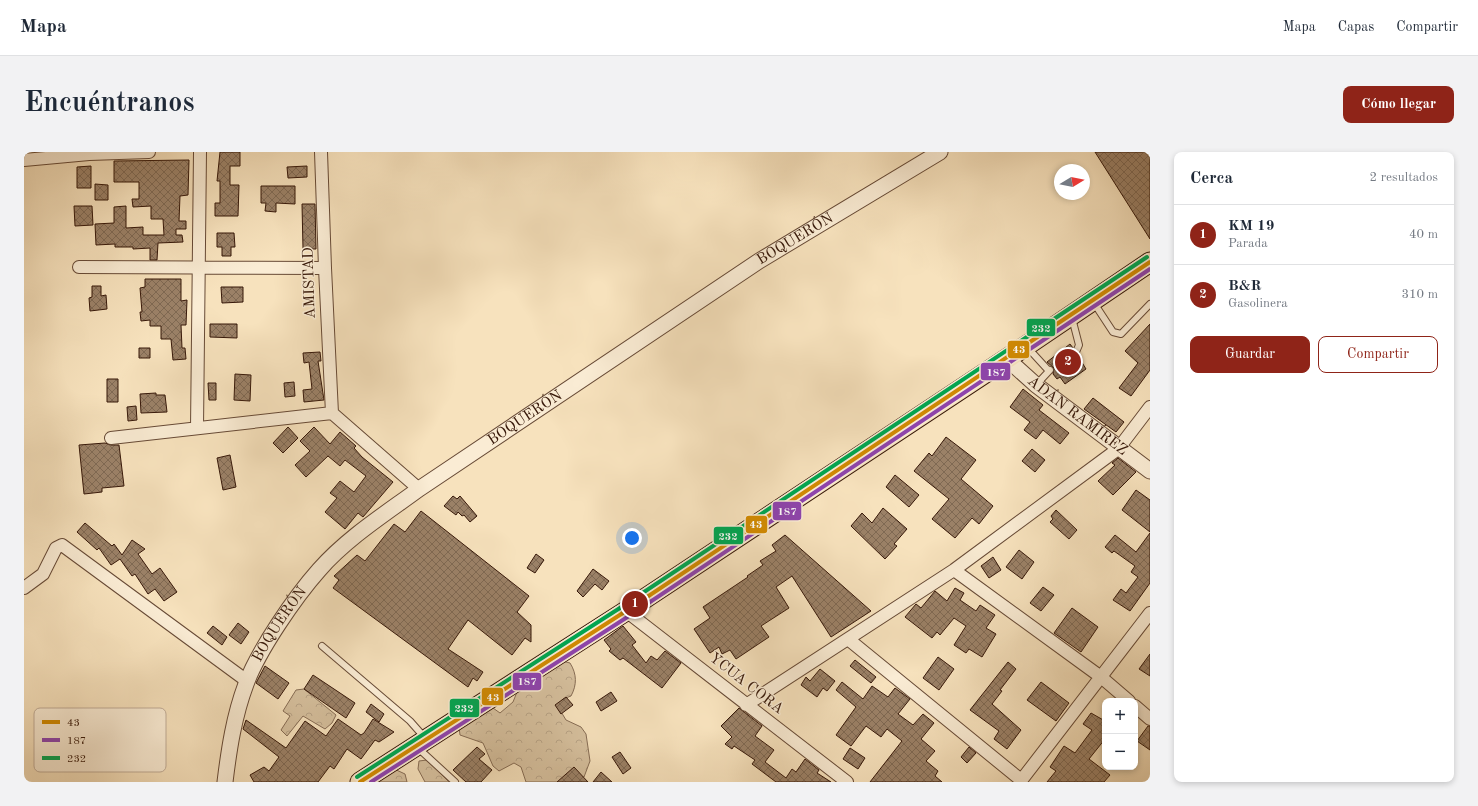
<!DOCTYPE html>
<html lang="es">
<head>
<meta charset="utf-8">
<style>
  :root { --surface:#fff; --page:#f2f2f3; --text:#1f2937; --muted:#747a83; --line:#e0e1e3; --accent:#8f2418 }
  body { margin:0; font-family:"Old Standard TT",serif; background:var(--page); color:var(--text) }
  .controls { position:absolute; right:12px; bottom:12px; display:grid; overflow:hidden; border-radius:8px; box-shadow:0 2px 6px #0003 }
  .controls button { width:36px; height:36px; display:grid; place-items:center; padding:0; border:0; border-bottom:1px solid var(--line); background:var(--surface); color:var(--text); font:20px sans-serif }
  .compass { position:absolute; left:1030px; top:12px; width:36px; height:36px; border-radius:50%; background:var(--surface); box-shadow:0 2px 6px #0003; rotate:80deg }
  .you { position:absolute; left:608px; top:386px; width:14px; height:14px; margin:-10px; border:3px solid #fff; border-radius:50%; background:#1a73e8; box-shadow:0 0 0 6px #1a73e833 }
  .badge { display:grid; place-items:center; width:26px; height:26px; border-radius:50%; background:var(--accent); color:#fff; font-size:13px; font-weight:700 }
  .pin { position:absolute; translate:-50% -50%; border:2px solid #fff; box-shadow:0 1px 4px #0006 }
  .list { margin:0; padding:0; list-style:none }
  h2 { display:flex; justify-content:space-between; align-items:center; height:52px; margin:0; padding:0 16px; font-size:17px }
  h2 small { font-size:13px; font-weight:400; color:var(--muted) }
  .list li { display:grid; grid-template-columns:26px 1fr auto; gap:12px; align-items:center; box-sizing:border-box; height:60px; padding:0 16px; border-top:1px solid var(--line) }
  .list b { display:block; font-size:15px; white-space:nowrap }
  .list p { margin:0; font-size:13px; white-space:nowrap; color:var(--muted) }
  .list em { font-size:13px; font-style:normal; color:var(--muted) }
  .actions { display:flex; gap:8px; padding:12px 16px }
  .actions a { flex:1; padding:9px 0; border:1px solid var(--accent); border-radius:8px; text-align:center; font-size:14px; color:var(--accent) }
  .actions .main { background:var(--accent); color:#fff }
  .map { position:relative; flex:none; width:1126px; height:630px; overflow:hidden; border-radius:8px }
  header { display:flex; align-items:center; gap:24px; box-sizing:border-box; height:56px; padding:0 20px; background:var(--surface); border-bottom:1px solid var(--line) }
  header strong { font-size:19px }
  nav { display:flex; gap:22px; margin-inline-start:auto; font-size:14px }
  .intro { display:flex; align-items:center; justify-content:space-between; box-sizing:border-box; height:96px; padding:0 24px }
  h1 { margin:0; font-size:28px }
  .button { padding:10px 18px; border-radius:8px; background:var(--accent); color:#fff; font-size:14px; font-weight:700 }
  main { display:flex; gap:24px; padding:0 24px }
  aside { flex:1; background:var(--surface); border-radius:8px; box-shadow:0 2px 6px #0003 }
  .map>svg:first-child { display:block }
  .forest { fill:url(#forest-crowns); stroke:#866c54 }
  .building { fill:url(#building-cross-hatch); stroke:#371809 }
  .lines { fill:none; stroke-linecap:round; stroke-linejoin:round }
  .service-casing { stroke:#674a36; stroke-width:8 }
  .minor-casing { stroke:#674a36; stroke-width:14 }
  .tertiary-casing { stroke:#674a36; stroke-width:17 }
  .primary-casing { stroke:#371809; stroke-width:21 }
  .service { stroke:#faecd4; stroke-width:6 }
  .minor { stroke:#faecd4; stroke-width:12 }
  .tertiary { stroke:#faecd4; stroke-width:15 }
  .primary { stroke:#f7e2bd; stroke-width:19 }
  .bus-1-casing { stroke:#faecd4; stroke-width:7 }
  .bus-2-casing { stroke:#faecd4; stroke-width:7 }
  .bus-3-casing { stroke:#faecd4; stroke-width:7 }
  .bus-1 { stroke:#d18a02; stroke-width:4 }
  .bus-2 { stroke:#8e44ad; stroke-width:4 }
  .bus-3 { stroke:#00a651; stroke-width:4 }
  .labels { text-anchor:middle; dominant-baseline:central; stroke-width:3; stroke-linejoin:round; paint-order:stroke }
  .street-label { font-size:15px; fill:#371809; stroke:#faecd4 }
  .key { fill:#faecd4; stroke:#c0ac97; stroke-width:1 }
  .key-label { font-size:11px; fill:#371809 }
  .line-badge { stroke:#faecd4; stroke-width:1.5 }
  .badge-label { font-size:11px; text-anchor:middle; font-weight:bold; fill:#fff }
</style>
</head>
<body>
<header>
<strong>Mapa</strong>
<nav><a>Mapa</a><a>Capas</a><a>Compartir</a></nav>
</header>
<div class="intro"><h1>Encuéntranos</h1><a class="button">Cómo llegar</a></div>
<main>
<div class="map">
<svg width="1126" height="630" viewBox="0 0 1126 630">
  <defs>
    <pattern id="forest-crowns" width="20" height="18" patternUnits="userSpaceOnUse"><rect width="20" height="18" fill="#d6c09e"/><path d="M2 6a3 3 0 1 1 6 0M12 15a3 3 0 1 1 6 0" fill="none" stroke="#b8a487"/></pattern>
    <pattern id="building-cross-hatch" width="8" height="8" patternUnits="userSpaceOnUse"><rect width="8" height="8" fill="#9b8167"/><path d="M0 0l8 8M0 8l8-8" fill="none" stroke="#7f6953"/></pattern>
  </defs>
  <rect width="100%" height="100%" fill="#f7e2bd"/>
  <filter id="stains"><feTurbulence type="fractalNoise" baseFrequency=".005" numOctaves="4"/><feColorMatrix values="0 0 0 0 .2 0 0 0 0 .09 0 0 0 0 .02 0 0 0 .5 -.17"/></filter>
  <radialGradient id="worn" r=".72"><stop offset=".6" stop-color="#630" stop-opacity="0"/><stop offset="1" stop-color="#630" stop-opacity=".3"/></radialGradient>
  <path class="forest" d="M538,509L546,511C553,522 553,533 547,544L539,547L533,553L542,568L557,575L562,582L566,609L560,625L544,622L539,630H502L497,615L490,611L475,619L469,614L459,591L436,583L435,575L452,558L469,556L476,561L489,550L495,535Z
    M280,537L312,563L308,571L301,577L279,564L263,584L257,578L266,564L259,559L272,538Z
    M403,608L425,630H401L394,617L395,609Z
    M366,615L381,622L383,630H352Z"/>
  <path class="building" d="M196,0H216V14H206V33H215L214,64H191V51H196V29H193Z
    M1071,0H1126V87Z
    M165,8L164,43L156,44L155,69H162V77H152V83H158L159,90L134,91L133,108H126V96L109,97V95H91V92L72,93L71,72L90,71V55L102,54V76L119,75V83H140L139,67H127V54L109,55L108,47H115V30H90V9Z
    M67,14V36H53V15Z
    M283,14V25L264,26L263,15Z
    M71,32L84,33V48H71Z
    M237,34H271V52L252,51V60L241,59L242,51H237Z
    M278,52H291L292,97H279Z
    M50,54H68L69,73L51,74Z
    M193,81H210L211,95H207V104H198V95H193Z
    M121,127H157V149L163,148L162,173H157L158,196H161L162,207L149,208L147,187H137V174H126V168L117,169L116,160H118L116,136L121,135Z
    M68,134H77V144L82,143L83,157L66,159L65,146L68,145Z
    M197,135H219V150L198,151Z
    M186,172H213V186L186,185Z
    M1126,172V218L1107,244L1095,236L1114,211L1101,199Z
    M1046,192L1049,196L1048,202L1054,204L1062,217L1041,232L1036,225L1033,227L1029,222L1030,216L1023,210Z
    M115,196H126V206H115Z
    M296,200L297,209H294L300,248L280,250L279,238L288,237L285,210L280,211L279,201Z
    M211,222L227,223L226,249L210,248Z
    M83,227H94V250H83Z
    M270,230L271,244L261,245L260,231Z
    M184,231H192V248H185Z
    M999,237L1019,253L1015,258L1045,281L1036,292L1019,278L1012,287L1000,278L1006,270L986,255Z
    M132,241V243H141L143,260L117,261L116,242Z
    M1069,246L1100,270L1092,280L1060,257Z
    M112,254L113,268L104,269L103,255Z
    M264,275L274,286L259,301L249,291Z
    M290,275L306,292L316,280L332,294L330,296L338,305L369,330L339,365L334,361L321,377L301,360L313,346L306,341L316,329L330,340L342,324L321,308L316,314L304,304L282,325L271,313L286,299L276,289Z
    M922,285L952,308L937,327L969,354L955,372L948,366L931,386L908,367L925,347L890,319L905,301L908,304Z
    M81,291L87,293H95L100,334L78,336V340L60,342L55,293Z
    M1008,297L1021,308L1011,320L998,309Z
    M206,303L212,335L199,338L193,306Z
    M1094,306L1112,320L1089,343L1074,329L1091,313L1088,311Z
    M871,323L895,343L885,355L862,335Z
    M1112,338L1126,348V380L1098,358Z
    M429,344L433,347L436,344L453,364L446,370L440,363L438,364L434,360L432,363L420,354Z
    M859,356L883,377L870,392L873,394L861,407L827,374L838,361L848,371Z
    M1032,358L1053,378L1045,387L1026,370L1029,367L1027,364Z
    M397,359L505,444L493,460L507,473V490L501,486L488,503L444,468L424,497L459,520L453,529L449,526L444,535L309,436L315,428L310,424L333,403L341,409L370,372L381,380Z
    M61,371L88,394L90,392L98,403L108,388L121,397L114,402L128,422L136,416L153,440L140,449L131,437L124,442L111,422L108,424L96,407L87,413L75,396L73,398L53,380Z
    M1126,381V431L1106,459L1089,448L1097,437L1102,441L1114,425L1107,420L1111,414L1090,399L1088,401L1081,395L1091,383L1112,400Z
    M761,383L847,459L807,485L768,424L752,435L765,456L737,474L745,485L712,507L706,498L698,502L695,495L686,501L670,477L686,466L679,455L724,425L723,424L739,413L736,409L752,399L748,393Z
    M995,398L1010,410L998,427L982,415Z
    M512,402L520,408L511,421L503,416Z
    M969,405L977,418L965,426L957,414Z
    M569,417L585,429L578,438L571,432L559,445L553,439Z
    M1019,435L1030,443L1017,459L1006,451Z
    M931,436L940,441L936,448L952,459L956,453L971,463L962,476L972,482L958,505L945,497L942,501L930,493L942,474L930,466L916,483L913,480L908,486L881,465L892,452L897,456L911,439L923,449Z
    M1048,456L1074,475L1057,500L1030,481Z
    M214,471L225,480L217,492L205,483Z
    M189,474L203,485L198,493L183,481Z
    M599,474L612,490L608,493L622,511L627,504L633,508L641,499L657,511L638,536L599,506L596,508L585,499L587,497L580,488Z
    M1126,502V524L1115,517Z
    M914,505L930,517L915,538L899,526Z
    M831,508L852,525L847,531L826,514Z
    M984,510L992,517L976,538L978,539L968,552L997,578L983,597L970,587L975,579L946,558Z
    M241,514L265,531L254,547L232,531Z
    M796,517L811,529L803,539L799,536L793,545L777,533L782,525L786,529Z
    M289,523L331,551L322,566L280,537Z
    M818,530L839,547L848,534L864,545L871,536L886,547L874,562L889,573L899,562L910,571L897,587L911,599L902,609L914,619L911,624L918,630H846L878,589L863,577L857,585L842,574L827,594L812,583L832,555L812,538Z
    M1017,530L1045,551L1032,569L1003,548Z
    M587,540L593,549L577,559L572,550Z
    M542,545L549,553L537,562L531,553Z
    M347,552L360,562L355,570L342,560Z
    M715,556L738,574L731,584L750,598L741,610L762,626L768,617L772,620L781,607L795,618L793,621L807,630H752L728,612L731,608L710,594L708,597L701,592L708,585L697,574Z
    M1067,561L1081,569V587L1065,607L1086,623L1080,630H1023L1032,619L1026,615L1040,594L1051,601L1068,578L1059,572Z
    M314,567L337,583L340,581L349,567L370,580L355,590L351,588L337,607L323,597L310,617L306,614L294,630H230L226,623L240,615L245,619L255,605L219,577L222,568L262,596L281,569L302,584Z
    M1124,574H1126V598L1113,589Z
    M453,595L461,602L455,607L468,618L457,630H442L429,618Z
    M945,595L952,601L943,611L937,605Z
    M826,596L841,606L834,617L819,607Z
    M596,600L607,616L599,622L588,605Z
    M550,615L564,630H533Z
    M577,620L588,630H569Z"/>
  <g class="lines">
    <defs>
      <path id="service" d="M1070,151L1089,180L1097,182L1126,152
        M1048,166L1055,193L1052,200
        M1004,196L1025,219
        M1012,233L1026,218
        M298,494L386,569L401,586
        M394,596L431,630"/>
      <path id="minor" d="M297,0L301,116L308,261
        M0,8L65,2L125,0
        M55,115L301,116
        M173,276L176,0
        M87,286L308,261L395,337
        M930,418L1077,525L1105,549
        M0,436L19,422L32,396L38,393L223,529
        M602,459L823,630
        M824,487L997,628
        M722,553L930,418L1094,297L1126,255
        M1111,554L1126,567
        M996,630L1126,461"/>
      <g id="tertiary">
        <path id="s1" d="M982,206L1012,233L1126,319"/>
        <path id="s2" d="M201,630C205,597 210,564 222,532C234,499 271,445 295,418C323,386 361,362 395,337L735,109L916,0"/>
      </g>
      <path id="primary" d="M336,630L602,459L1002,194L1126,110"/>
    </defs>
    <use href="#service" class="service-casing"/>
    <use href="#minor" class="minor-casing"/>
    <use href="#tertiary" class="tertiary-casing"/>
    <use href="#primary" class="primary-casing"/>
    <use href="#service" class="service"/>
    <use href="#minor" class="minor"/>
    <use href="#tertiary" class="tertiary"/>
    <use href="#primary" class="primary"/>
    <defs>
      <path id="bus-1" d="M336,630L602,459L1126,110"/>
      <path id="bus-2" d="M347,630L605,464L1126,117"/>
      <path id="bus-3" d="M333,625L599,454L1123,105"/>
    </defs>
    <use href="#bus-1" class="bus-1-casing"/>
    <use href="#bus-2" class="bus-2-casing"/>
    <use href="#bus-3" class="bus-3-casing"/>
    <use href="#bus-1" class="bus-1"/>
    <use href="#bus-2" class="bus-2"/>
    <use href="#bus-3" class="bus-3"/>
  </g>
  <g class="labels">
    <g class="street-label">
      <text stroke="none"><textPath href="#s2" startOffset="817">BOQUERÓN</textPath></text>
      <text transform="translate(286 131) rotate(-92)">AMISTAD</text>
      <text stroke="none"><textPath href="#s1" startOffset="92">ADÁN RAMÍREZ</textPath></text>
      <text stroke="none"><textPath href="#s2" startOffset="493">BOQUERÓN</textPath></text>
      <text stroke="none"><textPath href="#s2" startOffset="169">BOQUERÓN</textPath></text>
      <text transform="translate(722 532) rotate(38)">YCUA CORA</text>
    </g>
  </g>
  <rect x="10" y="556" width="132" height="64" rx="6" class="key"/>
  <rect x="18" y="568" width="18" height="4" fill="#d18a02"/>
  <rect x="18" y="586" width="18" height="4" fill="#8e44ad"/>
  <rect x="18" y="604" width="18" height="4" fill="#00a651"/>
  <g class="key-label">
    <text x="43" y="574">43</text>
    <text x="43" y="592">187</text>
    <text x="43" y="610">232</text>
  </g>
  <g class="line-badge">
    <rect x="1002" y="166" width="30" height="19" rx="4" fill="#00a651"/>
    <rect x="983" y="188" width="23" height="19" rx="4" fill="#d18a02"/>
    <rect x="956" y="210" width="31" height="19" rx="4" fill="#8e44ad"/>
    <rect x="748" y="349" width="30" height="20" rx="4" fill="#8e44ad"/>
    <rect x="721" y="363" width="23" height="19" rx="4" fill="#d18a02"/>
    <rect x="689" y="374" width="31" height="19" rx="4" fill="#00a651"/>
    <rect x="488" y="520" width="30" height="19" rx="4" fill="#8e44ad"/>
    <rect x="457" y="535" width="23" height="19" rx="4" fill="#d18a02"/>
    <rect x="425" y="546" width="31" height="20" rx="4" fill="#00a651"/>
  </g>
  <g class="badge-label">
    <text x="1017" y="180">232</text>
    <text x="995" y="201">43</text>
    <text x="972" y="224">187</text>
    <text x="763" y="363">187</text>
    <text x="732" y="376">43</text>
    <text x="704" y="388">232</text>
    <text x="503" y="533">187</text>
    <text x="469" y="549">43</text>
    <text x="440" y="560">232</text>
  </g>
  <rect width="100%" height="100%" filter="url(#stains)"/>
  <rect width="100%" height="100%" fill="url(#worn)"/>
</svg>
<div class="controls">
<button>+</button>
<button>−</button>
</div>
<svg class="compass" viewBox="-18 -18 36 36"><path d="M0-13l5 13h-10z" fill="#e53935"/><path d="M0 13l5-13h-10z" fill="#747a83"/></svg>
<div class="you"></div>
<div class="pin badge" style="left:611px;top:452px">1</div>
<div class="pin badge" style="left:1044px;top:210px">2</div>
</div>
<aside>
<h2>Cerca<small>2 resultados</small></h2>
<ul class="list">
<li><span class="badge">1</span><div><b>KM 19</b><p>Parada</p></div><em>40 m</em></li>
<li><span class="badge">2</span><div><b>B&amp;R</b><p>Gasolinera</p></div><em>310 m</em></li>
</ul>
<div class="actions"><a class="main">Guardar</a><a>Compartir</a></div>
</aside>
</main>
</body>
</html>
